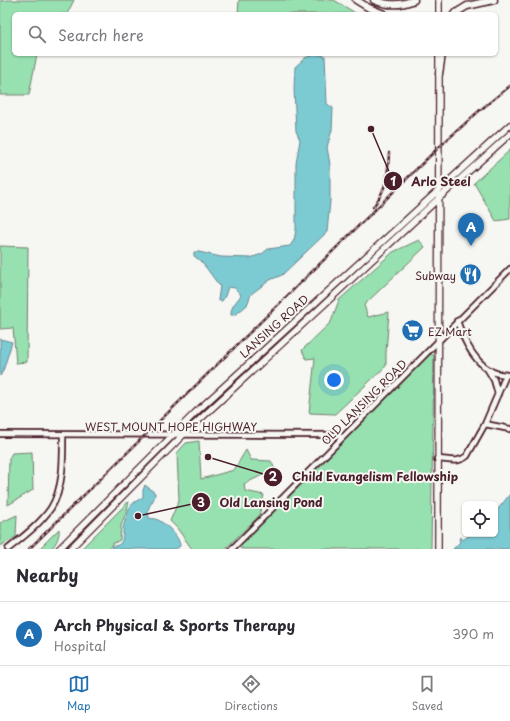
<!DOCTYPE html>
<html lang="en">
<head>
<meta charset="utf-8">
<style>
  :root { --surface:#fff; --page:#f2f2f3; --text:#2b2b33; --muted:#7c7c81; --line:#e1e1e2; --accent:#1f6fb2 }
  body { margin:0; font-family:"Playpen Sans",sans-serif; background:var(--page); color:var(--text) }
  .controls { position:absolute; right:12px; bottom:12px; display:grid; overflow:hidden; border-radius:6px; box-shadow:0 1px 3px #0004 }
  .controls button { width:36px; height:36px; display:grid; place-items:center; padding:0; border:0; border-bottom:1px solid var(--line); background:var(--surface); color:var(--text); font:20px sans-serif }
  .you { position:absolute; left:334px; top:380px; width:14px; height:14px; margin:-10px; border:3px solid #fff; border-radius:50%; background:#1a73e8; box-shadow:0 0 0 6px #1a73e833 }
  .badge { display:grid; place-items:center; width:26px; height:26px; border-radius:50%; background:var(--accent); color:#fff; font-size:13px; font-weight:700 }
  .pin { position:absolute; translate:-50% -33px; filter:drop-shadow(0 1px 2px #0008) }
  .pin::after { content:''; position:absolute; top:21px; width:14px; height:12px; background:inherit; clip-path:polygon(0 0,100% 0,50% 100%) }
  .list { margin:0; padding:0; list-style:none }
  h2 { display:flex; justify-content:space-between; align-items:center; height:52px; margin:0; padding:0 16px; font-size:17px }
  h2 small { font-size:13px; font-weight:400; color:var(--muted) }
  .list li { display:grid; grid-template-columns:26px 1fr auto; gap:12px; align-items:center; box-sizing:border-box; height:64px; padding:0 16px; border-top:1px solid var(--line) }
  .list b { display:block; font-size:15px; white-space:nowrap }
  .list p { margin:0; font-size:13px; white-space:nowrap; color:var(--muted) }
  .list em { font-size:13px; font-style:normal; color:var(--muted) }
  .icon { flex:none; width:22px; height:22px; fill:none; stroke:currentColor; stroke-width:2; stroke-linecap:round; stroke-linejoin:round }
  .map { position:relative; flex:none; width:510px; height:549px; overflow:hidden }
  .search { position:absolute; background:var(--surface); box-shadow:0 1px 3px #0004; left:12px; right:12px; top:12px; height:44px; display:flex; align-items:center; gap:10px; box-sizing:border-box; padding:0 14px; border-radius:6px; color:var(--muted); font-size:15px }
  .sheet { height:116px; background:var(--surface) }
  nav { display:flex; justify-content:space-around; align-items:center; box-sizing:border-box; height:56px; border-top:1px solid var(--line); background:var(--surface); font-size:11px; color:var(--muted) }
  nav a { display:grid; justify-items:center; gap:2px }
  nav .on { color:var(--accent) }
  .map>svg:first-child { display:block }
  .green { fill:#97e0af; stroke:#70806d }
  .water { fill:#7bcbd3; stroke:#678690 }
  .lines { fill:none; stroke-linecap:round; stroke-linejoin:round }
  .minor-casing { stroke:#4a1f2b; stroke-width:8 }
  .major-casing { stroke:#4a1f2b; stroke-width:8 }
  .highway-casing { stroke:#4a1f2b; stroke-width:9 }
  .minor { stroke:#f6f6f2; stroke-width:4.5 }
  .major { stroke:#f6f6f2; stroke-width:5.5 }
  .highway { stroke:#f6f6f2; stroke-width:6 }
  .rail-casing { stroke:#4a1f2b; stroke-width:2.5 }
  .rail { stroke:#f6f6f2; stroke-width:1; stroke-dasharray:3; stroke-linecap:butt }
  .labels { text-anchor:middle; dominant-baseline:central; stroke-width:4; stroke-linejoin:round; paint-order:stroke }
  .poi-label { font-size:11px; fill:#4a1f2b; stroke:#f6f6f2; text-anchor:end }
  .street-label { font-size:11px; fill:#4a1f2b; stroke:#f6f6f2 }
  .leader { fill:none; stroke:#4a1f2b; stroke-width:1.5 }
  .callout-dot { fill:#4a1f2b; stroke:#f6f6f2; stroke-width:1.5 }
  .mark-label { font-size:12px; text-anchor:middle; font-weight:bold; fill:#fff }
  .callout-label { font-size:12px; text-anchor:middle; font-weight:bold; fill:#4a1f2b; stroke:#f6f6f2; stroke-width:4; stroke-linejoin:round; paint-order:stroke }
</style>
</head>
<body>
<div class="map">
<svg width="510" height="549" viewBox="0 0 510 549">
  <rect width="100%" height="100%" fill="#f6f6f2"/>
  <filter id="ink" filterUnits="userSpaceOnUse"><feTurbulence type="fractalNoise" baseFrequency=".025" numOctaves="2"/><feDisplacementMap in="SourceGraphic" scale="8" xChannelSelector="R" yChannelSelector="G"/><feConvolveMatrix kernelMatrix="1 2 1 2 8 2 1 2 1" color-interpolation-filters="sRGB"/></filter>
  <g filter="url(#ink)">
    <path class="green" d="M7,0H74L67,14H14V54H37L29,95H0V1Z
      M239,0H334L357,14H238Z
      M510,150V219L496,221L474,183Z
      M419,240L425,247L364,305L368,317L389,312L386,353V366L335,414L309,413L315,358L306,359L302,350L331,322L339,300L393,252Z
      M0,246L28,247L27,362L16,363L13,328L0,329Z
      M429,354H432L434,356L431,549H241V544Z
      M199,441L201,479L234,470L246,450L251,460L271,461L275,469L244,484L245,491L264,495L259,516L225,549H192L177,528L170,521L179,500L177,453L186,443Z
      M32,452L33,490L8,505L9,459L12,453Z
      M129,501L127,510L121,526L120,540L112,544L108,549H81Z
      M17,515L16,537L0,546V523Z
      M59,529C60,536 56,544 51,549H39Z"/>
    <path class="water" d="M315,54L325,56L327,104L333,108L332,130L327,147L330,165V201L327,232L282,275L270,280L251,294L247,305L240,311L234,315H231C231,305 236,303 241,295L235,288L228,287L225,296L222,301L218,300L220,286C211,276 205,263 194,256V252H199L221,257L250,258L262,254L268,249L290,246L294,240L296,230V164L300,140L296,131L294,89L295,67L305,58Z
      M0,339L12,342L3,371L0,376Z
      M145,485L155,493C155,504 145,504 149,518C152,519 155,518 158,520C166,524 180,537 180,546L176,549H112L111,546C124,547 123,537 123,528C123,527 129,509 130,507C133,502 139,500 143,497V490Z
      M510,494V549H453L460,542L459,539L461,537L463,540L471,534H495V513Z"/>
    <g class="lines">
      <defs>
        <path id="minor" d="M457,321C465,344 481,377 510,375
          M488,370L494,380L498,394
          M485,424L510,429
          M0,434L334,435L342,437
          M437,459C448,459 457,464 467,456L485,424L506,375
          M8,549C23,537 40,524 51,508C64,487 63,458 63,435
          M232,549L510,269"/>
        <path id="major" d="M439,14V0
          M59,549L195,413L510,125
          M70,549L183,435L438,199L510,134
          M438,549L439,54"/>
        <path id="highway" d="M356,0L369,8L384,14
          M374,0C388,6 400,6 414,0
          M454,14L467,6L494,0
          M439,74L442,54"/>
      </defs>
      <use href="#minor" class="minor-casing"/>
      <use href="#major" class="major-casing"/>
      <use href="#highway" class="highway-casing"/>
      <use href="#minor" class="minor"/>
      <use href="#major" class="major"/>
      <use href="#highway" class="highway"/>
      <defs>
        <path id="rail" d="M373,207C387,189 388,175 389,153
          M29,549L438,148L479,111L510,86"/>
      </defs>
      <use href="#rail" class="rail-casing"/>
      <use href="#rail" class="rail"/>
    </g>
  </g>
  <defs>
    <symbol id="restaurant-disc" viewBox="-11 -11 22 22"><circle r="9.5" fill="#1f6fb2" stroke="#f6f6f2"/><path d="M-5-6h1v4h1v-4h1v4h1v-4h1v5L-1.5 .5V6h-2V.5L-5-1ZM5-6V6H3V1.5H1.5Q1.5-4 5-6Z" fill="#fff"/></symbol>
    <symbol id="supermarket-disc" viewBox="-11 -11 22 22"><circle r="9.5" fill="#1f6fb2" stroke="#f6f6f2"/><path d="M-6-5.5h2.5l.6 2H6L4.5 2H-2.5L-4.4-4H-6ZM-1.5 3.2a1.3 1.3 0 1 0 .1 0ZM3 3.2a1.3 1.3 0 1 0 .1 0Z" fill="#fff"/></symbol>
  </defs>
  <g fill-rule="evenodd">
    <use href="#restaurant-disc" x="458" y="262" width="25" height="25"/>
    <use href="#supermarket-disc" x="400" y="318" width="25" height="25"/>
  </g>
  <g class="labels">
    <g class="poi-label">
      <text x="456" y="275">Subway</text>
      <text x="428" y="331" text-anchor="start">EZ Mart</text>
    </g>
    <g class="street-label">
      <text transform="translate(274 326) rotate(-42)">LANSING ROAD</text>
      <text transform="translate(364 402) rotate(-45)">OLD LANSING ROAD</text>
      <text x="171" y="426">WEST MOUNT HOPE HIGHWAY</text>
    </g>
  </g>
  <path class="leader" d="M371 129L393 181M208 457L273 477M138 516L201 502"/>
  <g class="callout-dot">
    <circle cx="371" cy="129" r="4"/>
    <circle cx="208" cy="457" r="4"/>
    <circle cx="138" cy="516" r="4"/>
    <circle cx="393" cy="181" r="10"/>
    <circle cx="273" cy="477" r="10"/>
    <circle cx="201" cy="502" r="10"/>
  </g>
  <g class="mark-label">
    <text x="393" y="186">1</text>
    <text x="273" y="481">2</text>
    <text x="201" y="507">3</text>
  </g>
  <g class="callout-label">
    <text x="441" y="186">Arlo Steel</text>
    <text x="375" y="481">Child Evangelism Fellowship</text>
    <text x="271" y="507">Old Lansing Pond</text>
  </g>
</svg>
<div class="controls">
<button><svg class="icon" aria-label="locate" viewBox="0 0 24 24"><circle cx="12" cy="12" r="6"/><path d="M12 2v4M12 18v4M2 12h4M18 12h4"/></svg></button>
</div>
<div class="you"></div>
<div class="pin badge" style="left:471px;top:246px">A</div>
<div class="search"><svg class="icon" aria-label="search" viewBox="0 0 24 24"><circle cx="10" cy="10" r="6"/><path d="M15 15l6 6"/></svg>Search here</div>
</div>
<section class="sheet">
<h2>Nearby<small></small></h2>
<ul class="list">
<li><span class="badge">A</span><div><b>Arch Physical &amp; Sports Therapy</b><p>Hospital</p></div><em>390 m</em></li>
</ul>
</section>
<nav>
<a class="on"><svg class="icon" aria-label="map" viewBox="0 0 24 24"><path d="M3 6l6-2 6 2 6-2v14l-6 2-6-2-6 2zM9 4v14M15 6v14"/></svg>Map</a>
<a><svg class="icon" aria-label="directions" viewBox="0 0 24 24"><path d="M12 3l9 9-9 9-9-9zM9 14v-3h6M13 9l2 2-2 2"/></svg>Directions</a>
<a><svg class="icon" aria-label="saved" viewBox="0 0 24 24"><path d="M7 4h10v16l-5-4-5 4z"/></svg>Saved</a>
</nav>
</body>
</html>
